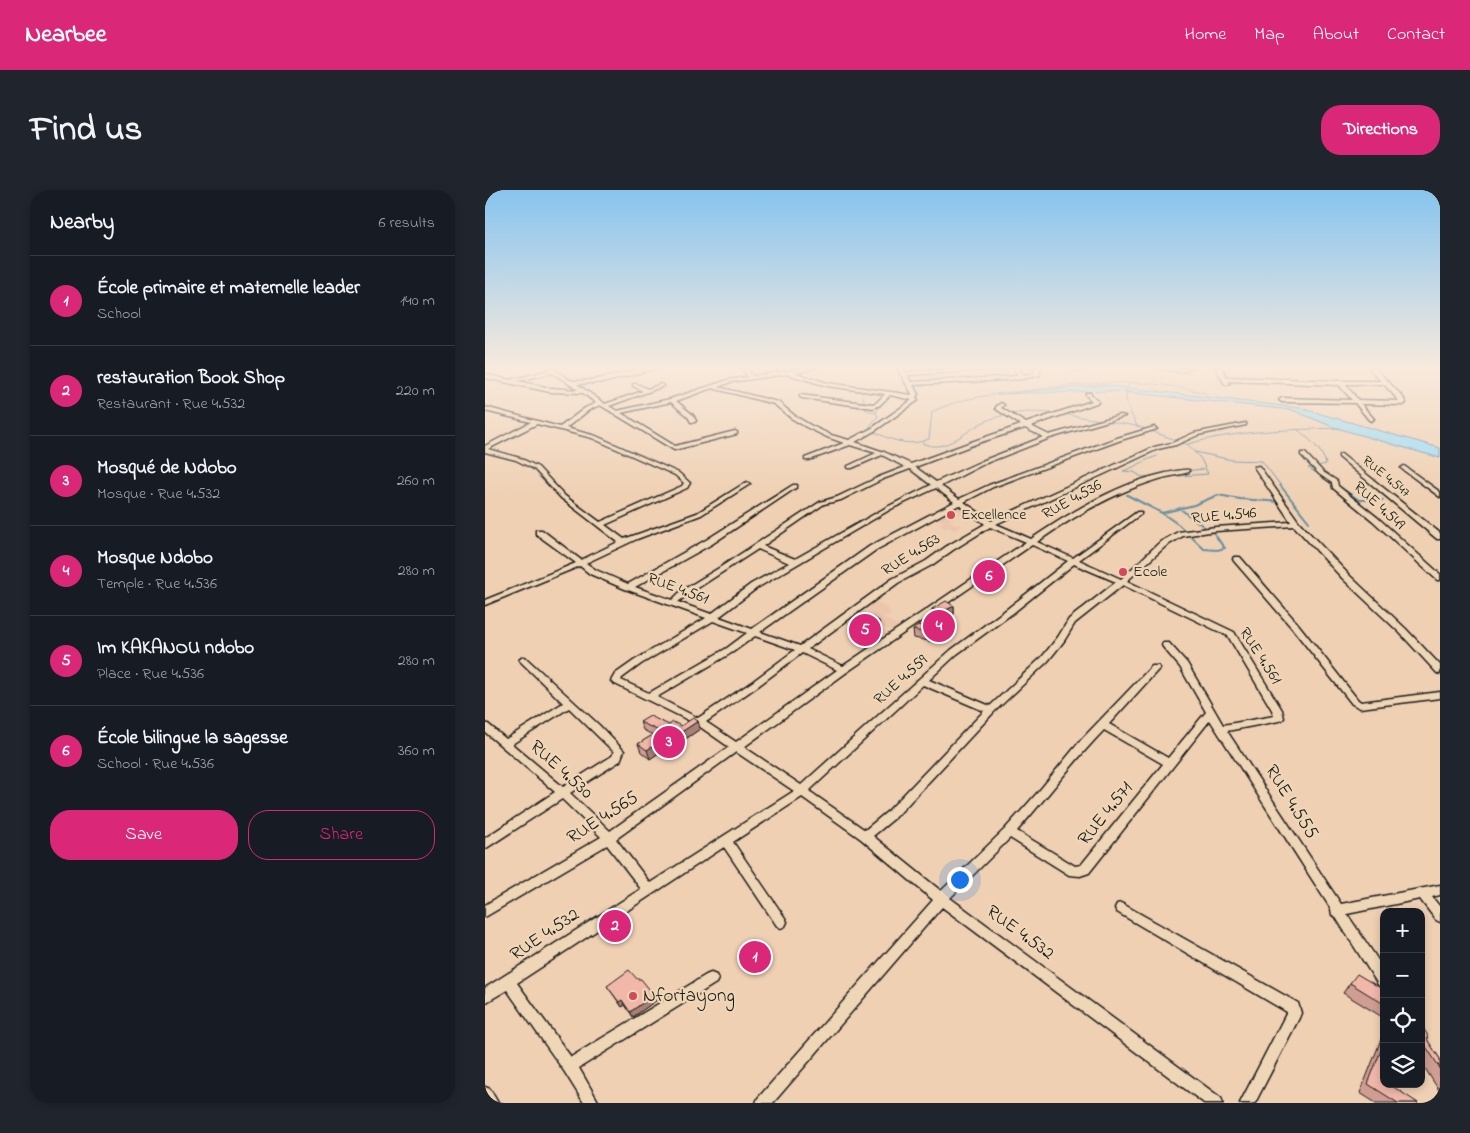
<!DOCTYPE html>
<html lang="en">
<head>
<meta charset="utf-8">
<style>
  :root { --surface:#171b24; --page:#20242c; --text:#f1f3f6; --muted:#9ea1a6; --line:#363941; --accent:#db2777 }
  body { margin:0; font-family:"Indie Flower",sans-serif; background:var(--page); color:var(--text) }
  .controls { position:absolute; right:15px; bottom:15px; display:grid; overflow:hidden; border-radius:10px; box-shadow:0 2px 8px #0003 }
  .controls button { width:45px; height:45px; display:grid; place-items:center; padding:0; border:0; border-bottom:1px solid var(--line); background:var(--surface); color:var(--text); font:25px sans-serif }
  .you { position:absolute; left:474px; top:689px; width:18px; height:18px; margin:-12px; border:4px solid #fff; border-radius:50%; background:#1a73e8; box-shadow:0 0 0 8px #1a73e833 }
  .badge { display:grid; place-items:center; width:32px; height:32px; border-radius:50%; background:var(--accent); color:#fff; font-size:16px; font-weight:700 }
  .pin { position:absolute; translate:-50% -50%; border:2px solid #fff; box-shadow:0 1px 5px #0006 }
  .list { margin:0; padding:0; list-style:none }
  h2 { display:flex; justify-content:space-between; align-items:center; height:65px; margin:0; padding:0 20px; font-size:21px }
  h2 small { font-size:16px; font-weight:400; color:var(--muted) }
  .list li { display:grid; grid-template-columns:32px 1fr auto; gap:15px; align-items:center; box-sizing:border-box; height:90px; padding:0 20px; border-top:1px solid var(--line) }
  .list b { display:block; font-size:19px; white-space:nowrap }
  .list p { margin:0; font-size:16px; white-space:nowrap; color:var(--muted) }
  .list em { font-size:16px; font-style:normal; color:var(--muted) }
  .actions { display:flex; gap:10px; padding:15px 20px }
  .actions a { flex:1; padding:11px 0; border:1px solid var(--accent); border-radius:20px; text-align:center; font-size:18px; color:var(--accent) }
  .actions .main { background:var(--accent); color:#fff }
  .icon { flex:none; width:28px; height:28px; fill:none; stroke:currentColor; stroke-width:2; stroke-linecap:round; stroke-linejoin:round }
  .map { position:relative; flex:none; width:955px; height:913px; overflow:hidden; border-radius:20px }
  header { display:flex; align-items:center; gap:30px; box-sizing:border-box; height:70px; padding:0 25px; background:var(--accent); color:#fff }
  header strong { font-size:24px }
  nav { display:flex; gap:28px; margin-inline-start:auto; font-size:18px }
  .intro { display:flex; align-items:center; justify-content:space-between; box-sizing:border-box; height:120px; padding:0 30px }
  h1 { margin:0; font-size:35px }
  .button { padding:12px 22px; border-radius:20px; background:var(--accent); color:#fff; font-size:18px; font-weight:700 }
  main { display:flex; gap:30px; padding:0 30px }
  aside { flex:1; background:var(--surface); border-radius:20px; box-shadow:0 2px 8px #0003 }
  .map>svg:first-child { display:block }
  .built { fill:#ecc5ad }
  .water { fill:#97dcf9; stroke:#668fa1 }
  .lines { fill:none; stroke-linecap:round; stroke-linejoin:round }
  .stream-far1 { stroke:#668fa1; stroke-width:1 }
  .stream { stroke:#668fa1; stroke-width:2 }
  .minor-casing { stroke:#1c1c1c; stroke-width:3 }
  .minor { fill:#eed6b6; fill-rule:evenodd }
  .wall { fill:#cf9d91; stroke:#1c1c1c }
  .shaded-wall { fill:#a98076; stroke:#1c1c1c }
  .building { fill:#f1b7a9; stroke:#1c1c1c }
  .poi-dot { fill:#d1495b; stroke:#eed6b6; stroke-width:2 }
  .labels { text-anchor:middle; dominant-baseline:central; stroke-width:4.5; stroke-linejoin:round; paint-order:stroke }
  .far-street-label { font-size:14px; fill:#1c1c1c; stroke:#eed6b6 }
  .street-label { font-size:16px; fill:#1c1c1c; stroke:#eed6b6 }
  .poi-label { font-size:16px; fill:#1c1c1c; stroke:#eed6b6; text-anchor:start }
  .near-street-label { font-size:19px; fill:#1c1c1c; stroke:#eed6b6 }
  .near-poi-label { font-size:19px; fill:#1c1c1c; stroke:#eed6b6; text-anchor:start }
</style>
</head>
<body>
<header>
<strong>Nearbee</strong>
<nav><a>Home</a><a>Map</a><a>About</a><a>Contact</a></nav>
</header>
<div class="intro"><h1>Find us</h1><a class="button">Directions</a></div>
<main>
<aside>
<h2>Nearby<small>6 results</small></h2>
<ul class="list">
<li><span class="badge">1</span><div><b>École primaire et maternelle leader</b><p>School</p></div><em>140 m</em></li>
<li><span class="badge">2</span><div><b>restauration Book Shop</b><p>Restaurant · Rue 4.532</p></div><em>220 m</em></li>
<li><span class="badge">3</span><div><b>Mosqué de Ndobo</b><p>Mosque · Rue 4.532</p></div><em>260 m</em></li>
<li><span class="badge">4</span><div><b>Mosque Ndobo</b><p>Temple · Rue 4.536</p></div><em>280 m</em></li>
<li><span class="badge">5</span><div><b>Im KAKANOU ndobo</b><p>Place · Rue 4.536</p></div><em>280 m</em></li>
<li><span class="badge">6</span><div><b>École bilingue la sagesse</b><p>School · Rue 4.536</p></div><em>360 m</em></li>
</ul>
<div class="actions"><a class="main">Save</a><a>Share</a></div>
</aside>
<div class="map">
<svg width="955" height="913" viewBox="0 0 955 913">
  <rect width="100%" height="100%" fill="#efd0b3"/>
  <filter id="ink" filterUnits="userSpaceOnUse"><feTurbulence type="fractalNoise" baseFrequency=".02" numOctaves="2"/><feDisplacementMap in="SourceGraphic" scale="10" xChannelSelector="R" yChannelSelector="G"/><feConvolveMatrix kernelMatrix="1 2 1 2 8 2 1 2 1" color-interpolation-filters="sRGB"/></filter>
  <g filter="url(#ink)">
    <path class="built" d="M475,316L481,321L464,330L471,335L474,334L477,336L469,340L464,337L459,338L454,334L458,332L452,328Z
      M388,410L405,420L403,421L407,423L398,428L417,437L409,442L380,429L389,424L377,416Z"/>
    <path class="water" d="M618,195L815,218L955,258V268L848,237L807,220L629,201L512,204Z"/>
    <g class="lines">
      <path class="stream-far1" d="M645,193C635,206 646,223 652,236
        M405,204L412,200
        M378,205L381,220L391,223
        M395,213L391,223L393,226L384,237L385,240C404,249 423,258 444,249L447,222C479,206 512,204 548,200C608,192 664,187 723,204
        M525,224L542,222L573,223
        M577,224L652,236L702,254L716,269L723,284L681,287
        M812,239C824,249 837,259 841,274L823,278L843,290
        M437,253C461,265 480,240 501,231C507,228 514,227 520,225
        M703,254C752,240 804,240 855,238
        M710,262L747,270L777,271L796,296
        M687,282L719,279
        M669,286L657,287L649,282L638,281C651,277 659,270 672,266
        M852,295L854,296"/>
      <path class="stream" d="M795,295L824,332
        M852,295L874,310H898
        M642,305L677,323L694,335L719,359L732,360L740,358C734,353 733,347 727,341
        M694,318L722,339
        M677,323L709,315L733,305L755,309L795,312"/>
      <defs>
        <path id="minor" d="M62,178C74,178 80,191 90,191C118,192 144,178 172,178L121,192L92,194L120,214L158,201L148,196V194H152L163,199L176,194L179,196L124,216L132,221L185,209L243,190L263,187L256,178H262L267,186L319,178H332L310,183L343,193L427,205V204L412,178H418L420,182L484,178H510L507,180L422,185L426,192L534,186L527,178H533L539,185L550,183L548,178H554L555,185L538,189L428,195L433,204L431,207L433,210L432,211L391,240L370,252L399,262L426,274L489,251L536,235L511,219V217L516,213L519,215L516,218L541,233L607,211L601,205V203H605L614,212L546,236L564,245L635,225L640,226L565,248L501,273L456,296L474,309L504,295L632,248L669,237L672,239L636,250L508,297L479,312L506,331L669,257L687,253L709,243L761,233V235L713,245L691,255L673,259L511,334L546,349C586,322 634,293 681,283C689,282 697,279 704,280V282C694,285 684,286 674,289C630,302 589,326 552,352L588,368L652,322H656V324L594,370L636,389L675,352L693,342L731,337L806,332L769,277L774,276L814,332L864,385L921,439L955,475V484L952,483L915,443L858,389L809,336L731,341L698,346L681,356L642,391L749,442L797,520L799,528L797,530L794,531L742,541L856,714L955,695V705L947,707L955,717V732L951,730L935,709L862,724L899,779V797L894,796L850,726L847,725L846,719L725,530L604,683L595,686L584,685L525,648L465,708L736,908L738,913H719L457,717L288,913H271L273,908L448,710L376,649L317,607L248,652L300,728L302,732L300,736L296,738L292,736L239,657L32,793L86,867L221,785L226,783L231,785L233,789L231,793L94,878L114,913H99L79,881L22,800L0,813V798L156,699L122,655L0,727V715L116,647L77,609L0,659V648L70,602L0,542V533L3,534L21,549L78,513L34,470L38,467L41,468L114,535L139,561L135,571L85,603L125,641L244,557L211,534L128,493L126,491L130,484L150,470L221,428L140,399L105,384L95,376L0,415V410L91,373L51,344V340H57L96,370L133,352L76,308L49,279L31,270L0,262V256L46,232L0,221V217L75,237L100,218L111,213L98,203L65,202L0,188V184L25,190L65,180ZM68,183L93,200L65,198L32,191ZM302,184L342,196L400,204L391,213L387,214L315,205V207L317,208L388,218L395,215L405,205L427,210L387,238L364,250L346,245L325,235L310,226L293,212L233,197L246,192ZM227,198L289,214L306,228L321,237L342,247L359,253L320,268V270H324L365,255L391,263L363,276V278H367L397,265L420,277L394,287L352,307L335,312L234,378L196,401L187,410L150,397L227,354L312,297V295H308L221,350L143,394L111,380L101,373L152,349L216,325L265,294L262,292L260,293L212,323L139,349L120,335L202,298L205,293L194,283L111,246L81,238L104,220L115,215L189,260L252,244V242L250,241L190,256L136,223L186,212L203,227L206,232H210L211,231L208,225L191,211ZM52,234L107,248L190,285L199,293L197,296L115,332L80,306L53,277L35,268L3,259ZM540,238L558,247L497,271L451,292L430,277L493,253ZM425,279L446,295L402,317L310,369L278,356L339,314L356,310L398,289ZM451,298L469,312L385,356L267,439L234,427L272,398L406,319ZM474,315L500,334L462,356L441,371L407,389L315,456L275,442L391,360ZM505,337L541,352L358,476L323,459L413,393L447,375L468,360ZM547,355L583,371L522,419L466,460L316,595L259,557L362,482ZM273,359L304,373L266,394L226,424L193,412L202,405ZM589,374L631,392L584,429L573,447L557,467L505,516L444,490L472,464L528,423ZM638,395L743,446L787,520L789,526L738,535L702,473L684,453H678L677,455L678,457L695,477L721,522L683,568L624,534L673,480L675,478L673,476H667L596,550L554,601L520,639L456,701L388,646L411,627L509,522L563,471L579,451L590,433ZM228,431L262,443L242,458L164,503L136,490L137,488L156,474ZM270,446L310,460L267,492L213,528L172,507L248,462ZM317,463L352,480L251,552L221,532L273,496ZM438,495L499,521L403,621L380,640L324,601ZM84,518L129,562L127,566L78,597L27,554ZM619,540L678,574L596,675L590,676L532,641C561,608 588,572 619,540ZM251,562L309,601L165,693L131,649Z
          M588,178H594V180L589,181Z
          M674,178H708L695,182Z
          M731,178H737L742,187L856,191H896L884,178H890L917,206L921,213L918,215L876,214L889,229L886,231L884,230L870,213L797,212L794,210L797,208L867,210L854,195L743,191L745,193L742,195L739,193ZM860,194H899L914,211L873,210Z
          M816,263H820L838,282L852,291L853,296L893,328L955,384V390H952L888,331L848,298L847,293L834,284L816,265Z
          M856,264L955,343V349H952L854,267V265Z
          M919,276L955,302V307L917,279L916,278Z
          M749,367H755L813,434L873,510L876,512L955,502V508L875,518L867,514L807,438L749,371L748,369Z
          M636,713L813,813L816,823L814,828L770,913H755L802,822L632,722L630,718L632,714Z
          M0,897L5,899L13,913H0Z"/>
      </defs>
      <use href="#minor" class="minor-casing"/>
      <use href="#minor" class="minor"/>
    </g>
    <path class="wall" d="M469,416V424L466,425V430L457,440V445L448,452L429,448L428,440L437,436L447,427V419Z
      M394,431L395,436L381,447L369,441L368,436Z
      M213,531L215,539L189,557L185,555L165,569L156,562L153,554L168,545L158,540L155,532L184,535L196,536Z
      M152,789L172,810L148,827L140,815L137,817L122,796Z
      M865,793L899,800V828L858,803Z
      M936,835L943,851L955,869V902L936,872Z
      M899,842V894L933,913H891L875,903Z"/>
    <path class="shaded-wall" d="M469,416V424L466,425V430L457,440V445L448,452V444L461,420Z
      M394,431L395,436L381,447L380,442Z
      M213,531L215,539L189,557L186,549Z
      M183,547L185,555L165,569L162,560Z
      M169,805L172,810L148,827L145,822Z
      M137,810L140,815L137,817L134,812Z"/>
    <path class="building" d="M461,411L469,416L461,420L466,422L453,436L457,437L448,444L428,440L434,435L437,436L454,421L447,419Z
      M382,425L394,431L380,442L368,436Z
      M165,526L184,535L188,532L196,536L208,528L213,531L186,549L183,547L162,560L153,554L174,541L155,532Z
      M144,780L152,789H156L169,805L145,822L137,810L134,812L122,796Z
      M872,784L899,800V814L865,793Z
      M936,835L942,844L943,851L955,869V878L936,849Z
      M899,852V894H904L933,913H913L883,894Z"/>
  </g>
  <linearGradient id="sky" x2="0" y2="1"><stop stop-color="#87c4ef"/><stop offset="0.58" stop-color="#f8eadd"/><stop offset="1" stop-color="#f8eadd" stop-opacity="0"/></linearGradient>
  <rect width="955" height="306" fill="url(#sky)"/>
  <g class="poi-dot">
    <circle cx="466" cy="325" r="5"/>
    <circle cx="638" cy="382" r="5"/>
    <circle cx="148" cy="806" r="5"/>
  </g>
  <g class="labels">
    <g class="far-street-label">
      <text transform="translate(901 287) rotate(39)">RUE 4.547</text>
    </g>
    <g class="street-label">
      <text transform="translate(587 310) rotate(-29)">RUE 4.536</text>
      <text transform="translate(894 316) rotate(42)">RUE 4.549</text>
      <text transform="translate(739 326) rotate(-5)">RUE 4.546</text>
      <text transform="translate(426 365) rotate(-32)">RUE 4.563</text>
      <text transform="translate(193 399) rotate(20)">RUE 4.561</text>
      <text transform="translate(775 466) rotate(57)">RUE 4.561</text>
      <text transform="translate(416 490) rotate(-42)">RUE 4.559</text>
    </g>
    <g class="poi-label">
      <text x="476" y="325">Excellence</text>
      <text x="648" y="382">Ecole</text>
    </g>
    <g class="near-street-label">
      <text transform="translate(76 580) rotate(42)">RUE 4.530</text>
      <text transform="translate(806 612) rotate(58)">RUE 4.555</text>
      <text transform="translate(621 624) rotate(-51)">RUE 4.571</text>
      <text transform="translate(118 628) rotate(-33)">RUE 4.565</text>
      <text transform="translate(535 743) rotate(36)">RUE 4.532</text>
      <text transform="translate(60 745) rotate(-34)">RUE 4.532</text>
    </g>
    <g class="near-poi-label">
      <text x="158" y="806">Nfortayong</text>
    </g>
  </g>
</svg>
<div class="controls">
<button>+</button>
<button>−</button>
<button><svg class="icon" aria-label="locate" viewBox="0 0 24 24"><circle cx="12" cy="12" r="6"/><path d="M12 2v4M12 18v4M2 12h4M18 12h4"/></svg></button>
<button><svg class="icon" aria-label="layers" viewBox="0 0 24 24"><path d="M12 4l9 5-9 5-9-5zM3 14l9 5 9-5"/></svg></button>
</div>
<div class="you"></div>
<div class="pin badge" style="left:270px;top:767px">1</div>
<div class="pin badge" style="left:130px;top:736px">2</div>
<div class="pin badge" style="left:184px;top:552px">3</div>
<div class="pin badge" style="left:454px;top:436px">4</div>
<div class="pin badge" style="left:380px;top:440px">5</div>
<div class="pin badge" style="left:504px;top:386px">6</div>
</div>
</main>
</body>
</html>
